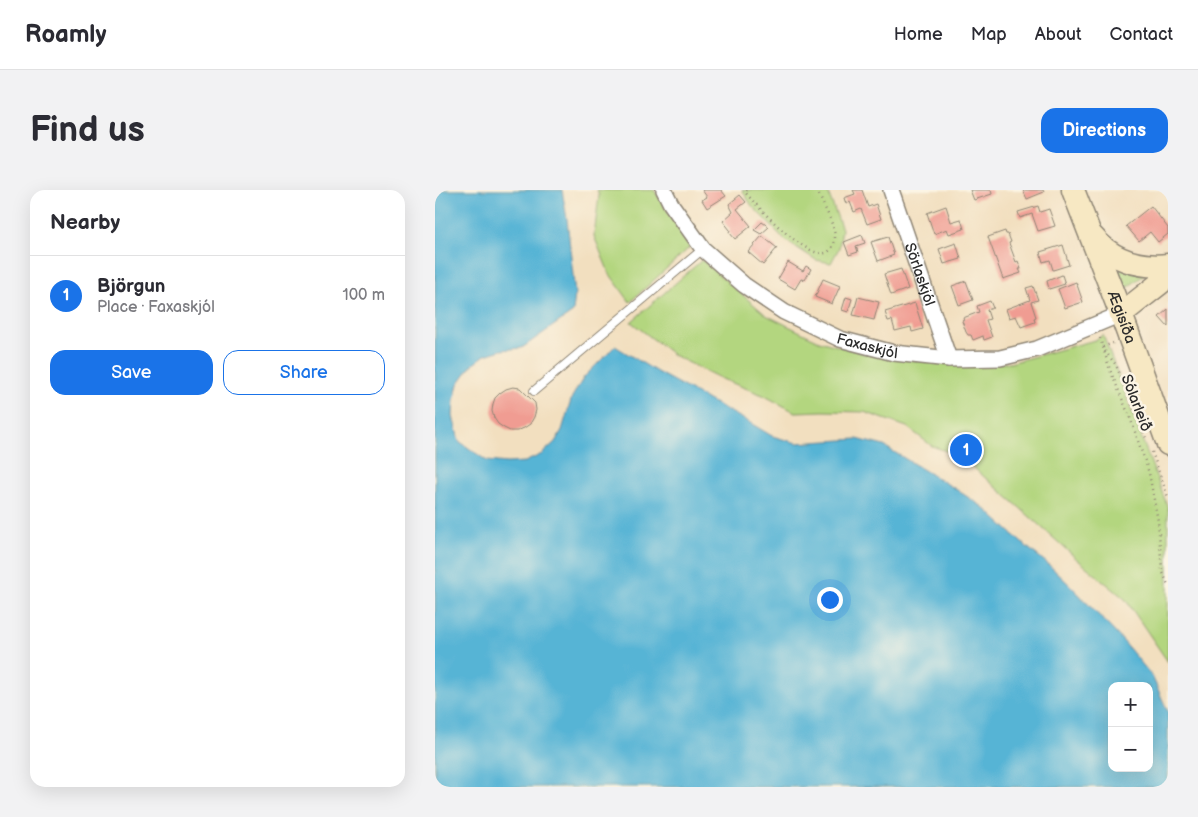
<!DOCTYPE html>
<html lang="en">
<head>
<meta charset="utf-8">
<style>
  :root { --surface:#fff; --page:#f2f2f3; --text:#2b2b33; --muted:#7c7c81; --line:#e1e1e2; --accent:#1a73e8 }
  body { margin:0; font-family:"Balsamiq Sans",sans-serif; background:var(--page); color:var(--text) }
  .controls { position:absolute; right:15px; bottom:15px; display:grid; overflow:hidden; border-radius:10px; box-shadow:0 5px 20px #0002 }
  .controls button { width:45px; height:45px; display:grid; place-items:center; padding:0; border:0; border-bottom:1px solid var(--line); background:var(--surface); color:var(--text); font:25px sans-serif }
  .you { position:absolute; left:394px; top:409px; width:18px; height:18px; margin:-12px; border:4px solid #fff; border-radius:50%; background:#1a73e8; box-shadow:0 0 0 8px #1a73e833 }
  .badge { display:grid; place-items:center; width:32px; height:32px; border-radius:50%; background:var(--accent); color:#fff; font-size:16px; font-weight:700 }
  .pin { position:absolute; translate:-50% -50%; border:2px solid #fff; box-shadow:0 1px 5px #0006 }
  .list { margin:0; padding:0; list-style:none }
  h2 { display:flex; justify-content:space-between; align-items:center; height:65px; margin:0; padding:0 20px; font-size:21px }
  h2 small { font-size:16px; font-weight:400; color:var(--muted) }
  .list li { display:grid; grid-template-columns:32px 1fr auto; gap:15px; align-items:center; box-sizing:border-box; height:80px; padding:0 20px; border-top:1px solid var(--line) }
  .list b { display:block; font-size:19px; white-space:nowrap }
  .list p { margin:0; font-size:16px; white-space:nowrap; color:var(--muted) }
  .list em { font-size:16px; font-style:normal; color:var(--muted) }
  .actions { display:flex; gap:10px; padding:15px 20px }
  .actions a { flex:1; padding:11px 0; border:1px solid var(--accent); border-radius:15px; text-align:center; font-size:18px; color:var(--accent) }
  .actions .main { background:var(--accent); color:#fff }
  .map { position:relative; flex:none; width:733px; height:597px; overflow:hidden; border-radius:15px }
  header { display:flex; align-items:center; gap:30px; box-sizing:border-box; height:70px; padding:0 25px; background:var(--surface); border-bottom:1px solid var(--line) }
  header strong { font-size:24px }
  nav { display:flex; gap:28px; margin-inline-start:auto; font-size:18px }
  .intro { display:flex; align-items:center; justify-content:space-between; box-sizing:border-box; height:120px; padding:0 30px }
  h1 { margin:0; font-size:35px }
  .button { padding:12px 22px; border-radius:15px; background:var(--accent); color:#fff; font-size:18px; font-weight:700 }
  main { display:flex; gap:30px; padding:0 30px }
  aside { flex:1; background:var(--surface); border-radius:15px; box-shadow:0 5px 20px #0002 }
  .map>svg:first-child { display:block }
  .green { fill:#b3d67f; stroke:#6f8055 }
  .water { fill:#56b4d5; stroke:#407080; fill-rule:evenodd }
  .building { fill:#f09c92 }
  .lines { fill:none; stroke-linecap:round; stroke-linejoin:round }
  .lane-casing { stroke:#8e8575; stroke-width:10 }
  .street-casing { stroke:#8e8575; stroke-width:18 }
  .secondary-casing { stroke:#8e8575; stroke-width:25 }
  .path { stroke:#8e8575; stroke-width:2.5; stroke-dasharray:1 4; stroke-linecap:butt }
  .lane { stroke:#fff; stroke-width:8 }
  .street { stroke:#fff; stroke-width:15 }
  .secondary { stroke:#f7e8c3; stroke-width:22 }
  .labels { text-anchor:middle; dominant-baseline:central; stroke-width:5; stroke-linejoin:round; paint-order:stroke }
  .street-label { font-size:15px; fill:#2b2b2b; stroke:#fcf5e5 }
</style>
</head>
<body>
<header>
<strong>Roamly</strong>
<nav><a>Home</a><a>Map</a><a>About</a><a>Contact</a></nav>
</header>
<div class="intro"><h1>Find us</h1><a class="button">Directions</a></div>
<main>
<aside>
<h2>Nearby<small></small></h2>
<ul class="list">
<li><span class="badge">1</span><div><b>Björgun</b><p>Place · Faxaskjól</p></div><em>100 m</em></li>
</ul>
<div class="actions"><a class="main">Save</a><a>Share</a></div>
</aside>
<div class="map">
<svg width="733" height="597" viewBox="0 0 733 597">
  <rect width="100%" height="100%" fill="#fcf5e5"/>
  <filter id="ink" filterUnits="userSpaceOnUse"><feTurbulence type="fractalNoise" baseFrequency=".02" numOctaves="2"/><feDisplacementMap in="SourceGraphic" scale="10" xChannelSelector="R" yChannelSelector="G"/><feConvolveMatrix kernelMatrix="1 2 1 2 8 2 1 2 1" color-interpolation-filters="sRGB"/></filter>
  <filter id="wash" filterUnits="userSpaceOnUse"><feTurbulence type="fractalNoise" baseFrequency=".0096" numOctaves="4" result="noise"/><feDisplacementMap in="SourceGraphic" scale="20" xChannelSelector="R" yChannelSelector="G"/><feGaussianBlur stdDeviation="1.12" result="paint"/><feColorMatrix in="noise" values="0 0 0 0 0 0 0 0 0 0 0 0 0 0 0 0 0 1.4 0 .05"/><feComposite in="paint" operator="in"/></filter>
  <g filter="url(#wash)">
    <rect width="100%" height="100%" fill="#f2dfbf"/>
    <path class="green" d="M162,0H219L255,57L195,112L174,83L159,46L164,5Z
      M307,0H392L407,39L404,58L396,73L381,70L350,50L317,16Z
      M267,70L331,125L384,151L435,165L495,172L575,173L660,150L668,145L733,318V472L690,409L643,370L584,317L525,266L497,256L472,237L429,222L388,221L360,222L328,205L287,189L240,166L196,132Z
      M680,73L713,82L690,99Z"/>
    <path class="water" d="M0,0H127L132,29L140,104L138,122L87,158L66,160L50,165L36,176L23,194L19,211L18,226L24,251L52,271L72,273L90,272L107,264L120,252L127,240L137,207L149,187L180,156L222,182L312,231L337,246L362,253L422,249L449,256L519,298L548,317L586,352L613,374L639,399L688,451L717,486L733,522V597H0ZM677,496H714V578H677Z"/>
    <g id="blocks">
      <path class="building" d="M267,0H286L291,6L272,18L267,10L272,7Z
        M418,0H427L433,17L441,14L446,29L432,34L426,19L419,22L415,12L411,14L409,8L420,4Z
        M535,0H556L557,4L539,10Z
        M588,0H608L609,2L592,9Z
        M305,5L311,12L302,19L316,36L300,49L294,42L295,40L288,31L298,22L294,14Z
        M511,16L516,32L526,29L529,39L514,44L512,39L499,44L492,23Z
        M603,16L605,22L614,19L620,36L603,41L597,24L585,28L583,22Z
        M716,16L733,38V44L723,52L715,42L704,51L691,36Z
        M327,32L334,37L326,44L319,40Z
        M570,41L571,44H573L576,52L574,53L581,72L583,71L586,79H584L586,83L568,89L553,47Z
        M427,45L430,53L421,56L423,62L414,65L409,52Z
        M327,46L342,58L328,75L313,62Z
        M453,47L459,65L443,71L436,52Z
        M521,53L526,69L509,74L504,59Z
        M628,55L634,75L618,80L615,70L608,72L605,62Z
        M353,72L368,81L371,76L376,79L370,90L366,89L360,99L343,89Z
        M466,79L473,99L456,105L449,84Z
        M627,85L630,94L614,99L612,91Z
        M388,89L405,96L397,114L380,107Z
        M531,91L538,110L524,115L517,96Z
        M641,92L648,112L630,118L623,99Z
        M598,96L603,110L596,112L601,127L599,128L600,132L586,137L581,126L574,128L571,119L595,110L591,98Z
        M411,107L417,109L413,122L407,120Z
        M423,107L444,112L439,130L418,125Z
        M555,111L558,118L552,120L555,129L551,130L557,147L549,150L548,146L538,150L536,145H533L531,142L527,131L529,130L528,128L544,122L542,116Z
        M480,113L488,139L477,142L476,137L460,141L457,130L453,131L450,122Z
        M733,119V137L724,127Z
        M78,197L85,198L100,213L101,220L99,227L95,234L89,238L82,241H75L69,238L63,234L59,228L57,221L58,214L60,208L65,203L71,199Z"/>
    </g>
  </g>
  <g filter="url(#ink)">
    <use href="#blocks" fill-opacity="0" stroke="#8e8575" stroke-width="1"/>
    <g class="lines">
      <defs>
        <path id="lane" d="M99,201L268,59"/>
        <g id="street">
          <path id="s1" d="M229,0L236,14L268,59L309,95L349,122L405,149L459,163L514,169L565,168L602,159L686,124"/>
          <path id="s2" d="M456,0L514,169"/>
        </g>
        <g id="secondary">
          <path id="s3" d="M638,0L686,124L733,254"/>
          <path d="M658,47C677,70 704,78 733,75"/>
          <path d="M686,124L733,87"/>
        </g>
      </defs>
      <use href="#lane" class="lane-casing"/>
      <use href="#street" class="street-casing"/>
      <use href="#secondary" class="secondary-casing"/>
      <path class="path" d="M312,0L310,2C321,15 377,76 394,61C398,58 400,52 400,47C399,32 387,14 382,0
        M665,148L675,180L696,230L714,283L723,331L727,380L733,395
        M668,157L678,153
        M670,161L681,175L711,248
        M717,262L733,307"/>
      <use href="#lane" class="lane"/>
      <use href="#street" class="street"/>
      <use href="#secondary" class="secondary"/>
    </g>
  </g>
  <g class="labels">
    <g class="street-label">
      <text stroke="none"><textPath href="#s2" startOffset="89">Sörlaskjól</textPath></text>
      <text stroke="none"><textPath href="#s3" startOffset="136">Ægisíða</textPath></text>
      <text stroke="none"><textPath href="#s1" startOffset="264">Faxaskjól</textPath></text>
      <text transform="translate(701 213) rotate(69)">Sólarleið</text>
    </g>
  </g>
</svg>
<div class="controls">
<button>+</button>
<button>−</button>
</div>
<div class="you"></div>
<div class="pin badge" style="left:531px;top:260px">1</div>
</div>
</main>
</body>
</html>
